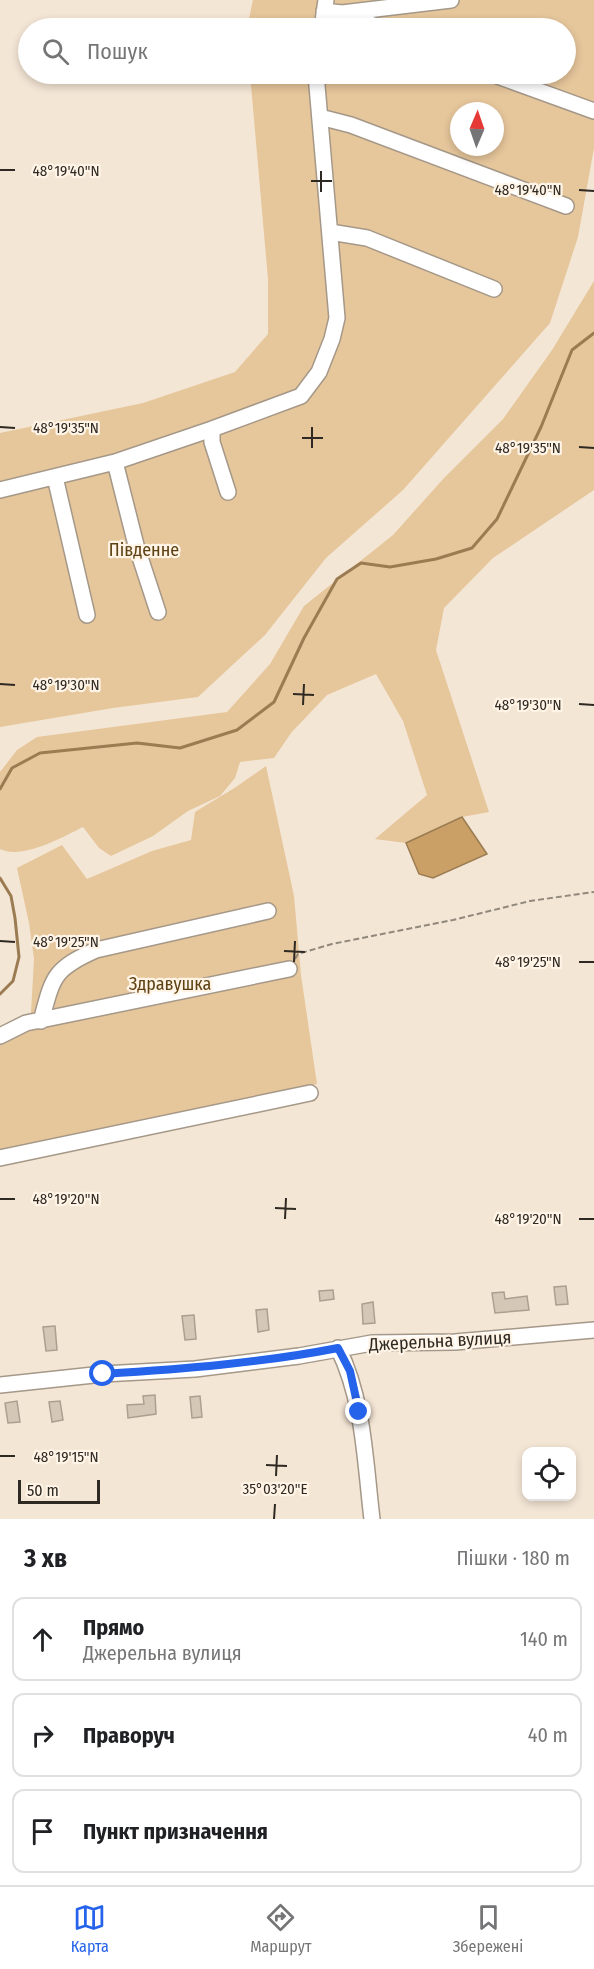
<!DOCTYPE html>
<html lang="uk">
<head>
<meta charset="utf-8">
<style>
  :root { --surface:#fff; --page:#f6f6f6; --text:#202124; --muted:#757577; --line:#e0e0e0; --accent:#2563eb }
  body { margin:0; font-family:"Fira Sans Condensed",sans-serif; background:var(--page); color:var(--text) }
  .controls { position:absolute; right:18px; bottom:18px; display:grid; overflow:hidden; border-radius:12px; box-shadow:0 3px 9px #0003 }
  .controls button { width:54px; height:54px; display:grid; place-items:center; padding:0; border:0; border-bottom:2px solid var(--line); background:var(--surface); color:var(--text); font:30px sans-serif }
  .compass { position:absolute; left:450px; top:102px; width:54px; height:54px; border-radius:50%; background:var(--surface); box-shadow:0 3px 9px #0003; rotate:2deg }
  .scale { position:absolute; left:18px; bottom:15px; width:82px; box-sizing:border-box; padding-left:6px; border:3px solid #2e2922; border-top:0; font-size:16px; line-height:21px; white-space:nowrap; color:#2e2922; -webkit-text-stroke:4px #fff4e6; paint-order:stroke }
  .stop { position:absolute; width:18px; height:18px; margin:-14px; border:4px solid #2563eb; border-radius:50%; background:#fff }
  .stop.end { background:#2563eb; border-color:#fff; box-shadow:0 2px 6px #0008 }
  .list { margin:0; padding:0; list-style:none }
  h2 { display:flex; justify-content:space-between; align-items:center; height:78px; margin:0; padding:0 24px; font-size:26px }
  h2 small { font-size:20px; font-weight:400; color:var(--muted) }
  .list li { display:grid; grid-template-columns:39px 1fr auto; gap:18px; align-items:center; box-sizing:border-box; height:84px; margin:0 12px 12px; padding:0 12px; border:2px solid var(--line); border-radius:12px }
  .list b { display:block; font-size:22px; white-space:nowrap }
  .list p { margin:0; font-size:20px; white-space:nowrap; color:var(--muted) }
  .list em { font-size:20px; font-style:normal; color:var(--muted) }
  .icon { flex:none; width:33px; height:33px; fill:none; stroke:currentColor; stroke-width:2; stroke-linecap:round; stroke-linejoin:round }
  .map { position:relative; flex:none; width:594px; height:1519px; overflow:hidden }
  .search { position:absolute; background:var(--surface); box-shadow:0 3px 9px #0003; left:18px; right:18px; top:18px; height:66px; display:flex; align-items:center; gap:15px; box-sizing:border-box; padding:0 21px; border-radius:33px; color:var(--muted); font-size:22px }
  .sheet { height:366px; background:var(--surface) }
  nav { display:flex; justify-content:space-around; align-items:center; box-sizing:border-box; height:84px; border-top:2px solid var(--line); background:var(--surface); font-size:16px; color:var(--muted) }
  nav a { display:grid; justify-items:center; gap:3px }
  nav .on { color:var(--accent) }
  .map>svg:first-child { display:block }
  .green { fill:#e6c69b; fill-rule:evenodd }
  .water { fill:#caa066; stroke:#9b7c52; stroke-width:1.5 }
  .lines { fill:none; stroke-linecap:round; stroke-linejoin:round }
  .stream { stroke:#9b7c52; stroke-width:3 }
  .building { fill:#d4c7b6; stroke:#ac9f8f; stroke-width:1.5 }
  .minor-casing { stroke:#a59888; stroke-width:18 }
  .path { stroke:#91887c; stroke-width:2; stroke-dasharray:6 3; stroke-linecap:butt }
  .minor { stroke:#fff; stroke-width:15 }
  .route { stroke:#2563eb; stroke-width:8 }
  .ticks { fill:none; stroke:#2e2922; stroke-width:2 }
  .labels { text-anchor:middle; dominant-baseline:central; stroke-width:4.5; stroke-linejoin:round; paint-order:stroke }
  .park-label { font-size:18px; fill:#5e4113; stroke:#fff4e6 }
  .street-label { font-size:18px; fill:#2e2922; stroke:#fff4e6 }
  .ticks-label { font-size:15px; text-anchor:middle; fill:#2e2922; stroke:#fff4e6; stroke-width:4.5; stroke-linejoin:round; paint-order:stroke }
</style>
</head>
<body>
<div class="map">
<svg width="594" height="1519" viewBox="0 0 594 1519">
  <rect width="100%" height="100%" fill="#f4e6d5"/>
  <path class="green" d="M253,0H594V148L578,237L550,323L403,490L326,558L265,635L198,697L113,708L0,727V433L143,403L235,372L268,334V279L250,74H566V28H247ZM459,111H495V147H459Z
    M594,281V490L493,558L444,608L436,650L489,812L462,817L406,843L375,839L427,795L403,721L376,674L327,695L291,733L274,758L240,762L235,778L220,796L188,811L153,836L111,856L99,848L83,827C63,837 22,860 0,849V772L17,750L37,737L227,712L270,664L304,606L393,535L444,478L503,419L552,350Z
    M266,766L294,896L301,975L317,1084L0,1152V1042L30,1030L34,959L29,923L17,868L62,845L87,879L152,851L191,840L195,812L236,787Z"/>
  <path class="water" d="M462,817L487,854L433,878L419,874L406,843Z"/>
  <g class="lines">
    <path class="stream" d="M0,789L12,768L40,753L137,743L180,748L237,730L274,702L304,638L337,579L361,563L390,567L436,559L472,548L497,519L541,427L572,350L594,333
      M0,878L11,896L15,918L19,957L13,981L0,994"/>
  </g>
  <path class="building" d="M566,1286L568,1304L556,1305L554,1287Z
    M333,1290L334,1299L320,1301L319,1291Z
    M504,1292L505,1299L527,1296L529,1310L495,1313L492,1293Z
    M373,1302L375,1323L363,1324L362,1304Z
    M267,1309L269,1330L258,1332L256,1310Z
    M194,1315L196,1339L185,1340L182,1316Z
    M55,1326L57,1350L46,1351L43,1327Z
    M155,1395L156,1414L128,1418L127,1405L144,1404L143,1396Z
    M200,1396L202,1417L192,1418L190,1397Z
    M17,1401L20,1422L8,1423L5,1403Z
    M60,1401L63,1420L52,1422L49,1402Z"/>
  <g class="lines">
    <defs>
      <path id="minor" d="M324,11L342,13L381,28
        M342,13L451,0
        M322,28L326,0
        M492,74L594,111
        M320,117L351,125L566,206
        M330,232L367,238L494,289
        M212,429V442L228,492
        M115,462L136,545L158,612
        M55,477L87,615
        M0,490L115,462L212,429L301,396L319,372L332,339L337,318L316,74
        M41,1021C53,977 53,969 96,950L268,911
        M0,1036L26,1023L289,969
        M0,1158L310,1093
        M338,1348C364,1400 365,1462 372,1519
        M0,1385L103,1374L195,1369L299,1356L372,1343L455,1342L594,1330"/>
    </defs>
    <use href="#minor" class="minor-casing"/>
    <path class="path" d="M295,959L298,954L332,944L453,920L530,901L594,892"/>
    <use href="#minor" class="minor"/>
  </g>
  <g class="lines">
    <path class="route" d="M103,1374C182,1369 261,1363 338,1348L350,1371L359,1412"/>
  </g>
  <path class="ticks" d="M0,170H15M311,181H332M579,190L594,191M321,192V171M0,427L15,428M302,438H323M579,447L594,448M312,448V427M0,684L15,685M293,694L314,695M579,704L594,705M303,705L304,684M0,941L15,942M284,951L305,952M294,962L295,941M579,962H594M0,1199H15M275,1208L296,1209M285,1219L286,1198M579,1219H594M0,1456H15M266,1465L287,1466M276,1476L277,1455M274,1519L275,1504"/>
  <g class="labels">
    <g class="park-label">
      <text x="144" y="550">Південне</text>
      <text x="170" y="984">Здравушка</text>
    </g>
    <g class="street-label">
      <text transform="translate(440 1341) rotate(-3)">Джерельна вулиця</text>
    </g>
  </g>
  <g class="ticks-label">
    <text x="66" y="176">48°19'40"N</text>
    <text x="528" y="195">48°19'40"N</text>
    <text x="66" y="433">48°19'35"N</text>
    <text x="528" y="453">48°19'35"N</text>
    <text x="66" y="690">48°19'30"N</text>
    <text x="528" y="710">48°19'30"N</text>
    <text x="66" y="947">48°19'25"N</text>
    <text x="528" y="967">48°19'25"N</text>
    <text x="66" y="1204">48°19'20"N</text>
    <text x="528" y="1224">48°19'20"N</text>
    <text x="66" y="1462">48°19'15"N</text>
    <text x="275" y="1494">35°03'20"E</text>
  </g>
</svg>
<div class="controls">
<button><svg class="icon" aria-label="locate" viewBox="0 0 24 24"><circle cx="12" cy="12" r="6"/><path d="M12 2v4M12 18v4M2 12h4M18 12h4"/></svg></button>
</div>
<svg class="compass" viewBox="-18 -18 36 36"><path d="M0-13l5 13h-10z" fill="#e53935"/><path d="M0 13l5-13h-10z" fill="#757577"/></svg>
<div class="scale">50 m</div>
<div class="stop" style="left:103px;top:1374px"></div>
<div class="stop end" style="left:359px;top:1412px"></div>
<div class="search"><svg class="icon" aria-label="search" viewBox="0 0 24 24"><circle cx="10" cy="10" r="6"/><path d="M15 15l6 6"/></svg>Пошук</div>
</div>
<section class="sheet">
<h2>3 хв<small>Пішки · 180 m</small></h2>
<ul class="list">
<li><svg class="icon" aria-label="ahead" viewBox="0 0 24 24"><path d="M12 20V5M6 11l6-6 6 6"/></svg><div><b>Прямо</b><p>Джерельна вулиця</p></div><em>140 m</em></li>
<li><svg class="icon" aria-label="right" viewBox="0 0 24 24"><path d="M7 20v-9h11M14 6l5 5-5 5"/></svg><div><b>Праворуч</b></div><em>40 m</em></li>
<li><svg class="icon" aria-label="arrive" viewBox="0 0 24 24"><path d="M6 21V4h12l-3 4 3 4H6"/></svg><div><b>Пункт призначення</b></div></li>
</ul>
</section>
<nav>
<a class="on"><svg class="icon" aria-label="map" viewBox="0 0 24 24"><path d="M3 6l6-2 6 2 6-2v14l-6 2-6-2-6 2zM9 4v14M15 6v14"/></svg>Карта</a>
<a><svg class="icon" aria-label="directions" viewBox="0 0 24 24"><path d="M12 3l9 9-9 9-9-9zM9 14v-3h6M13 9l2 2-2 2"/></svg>Маршрут</a>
<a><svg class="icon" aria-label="saved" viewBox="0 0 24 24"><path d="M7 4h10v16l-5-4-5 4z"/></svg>Збережені</a>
</nav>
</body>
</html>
